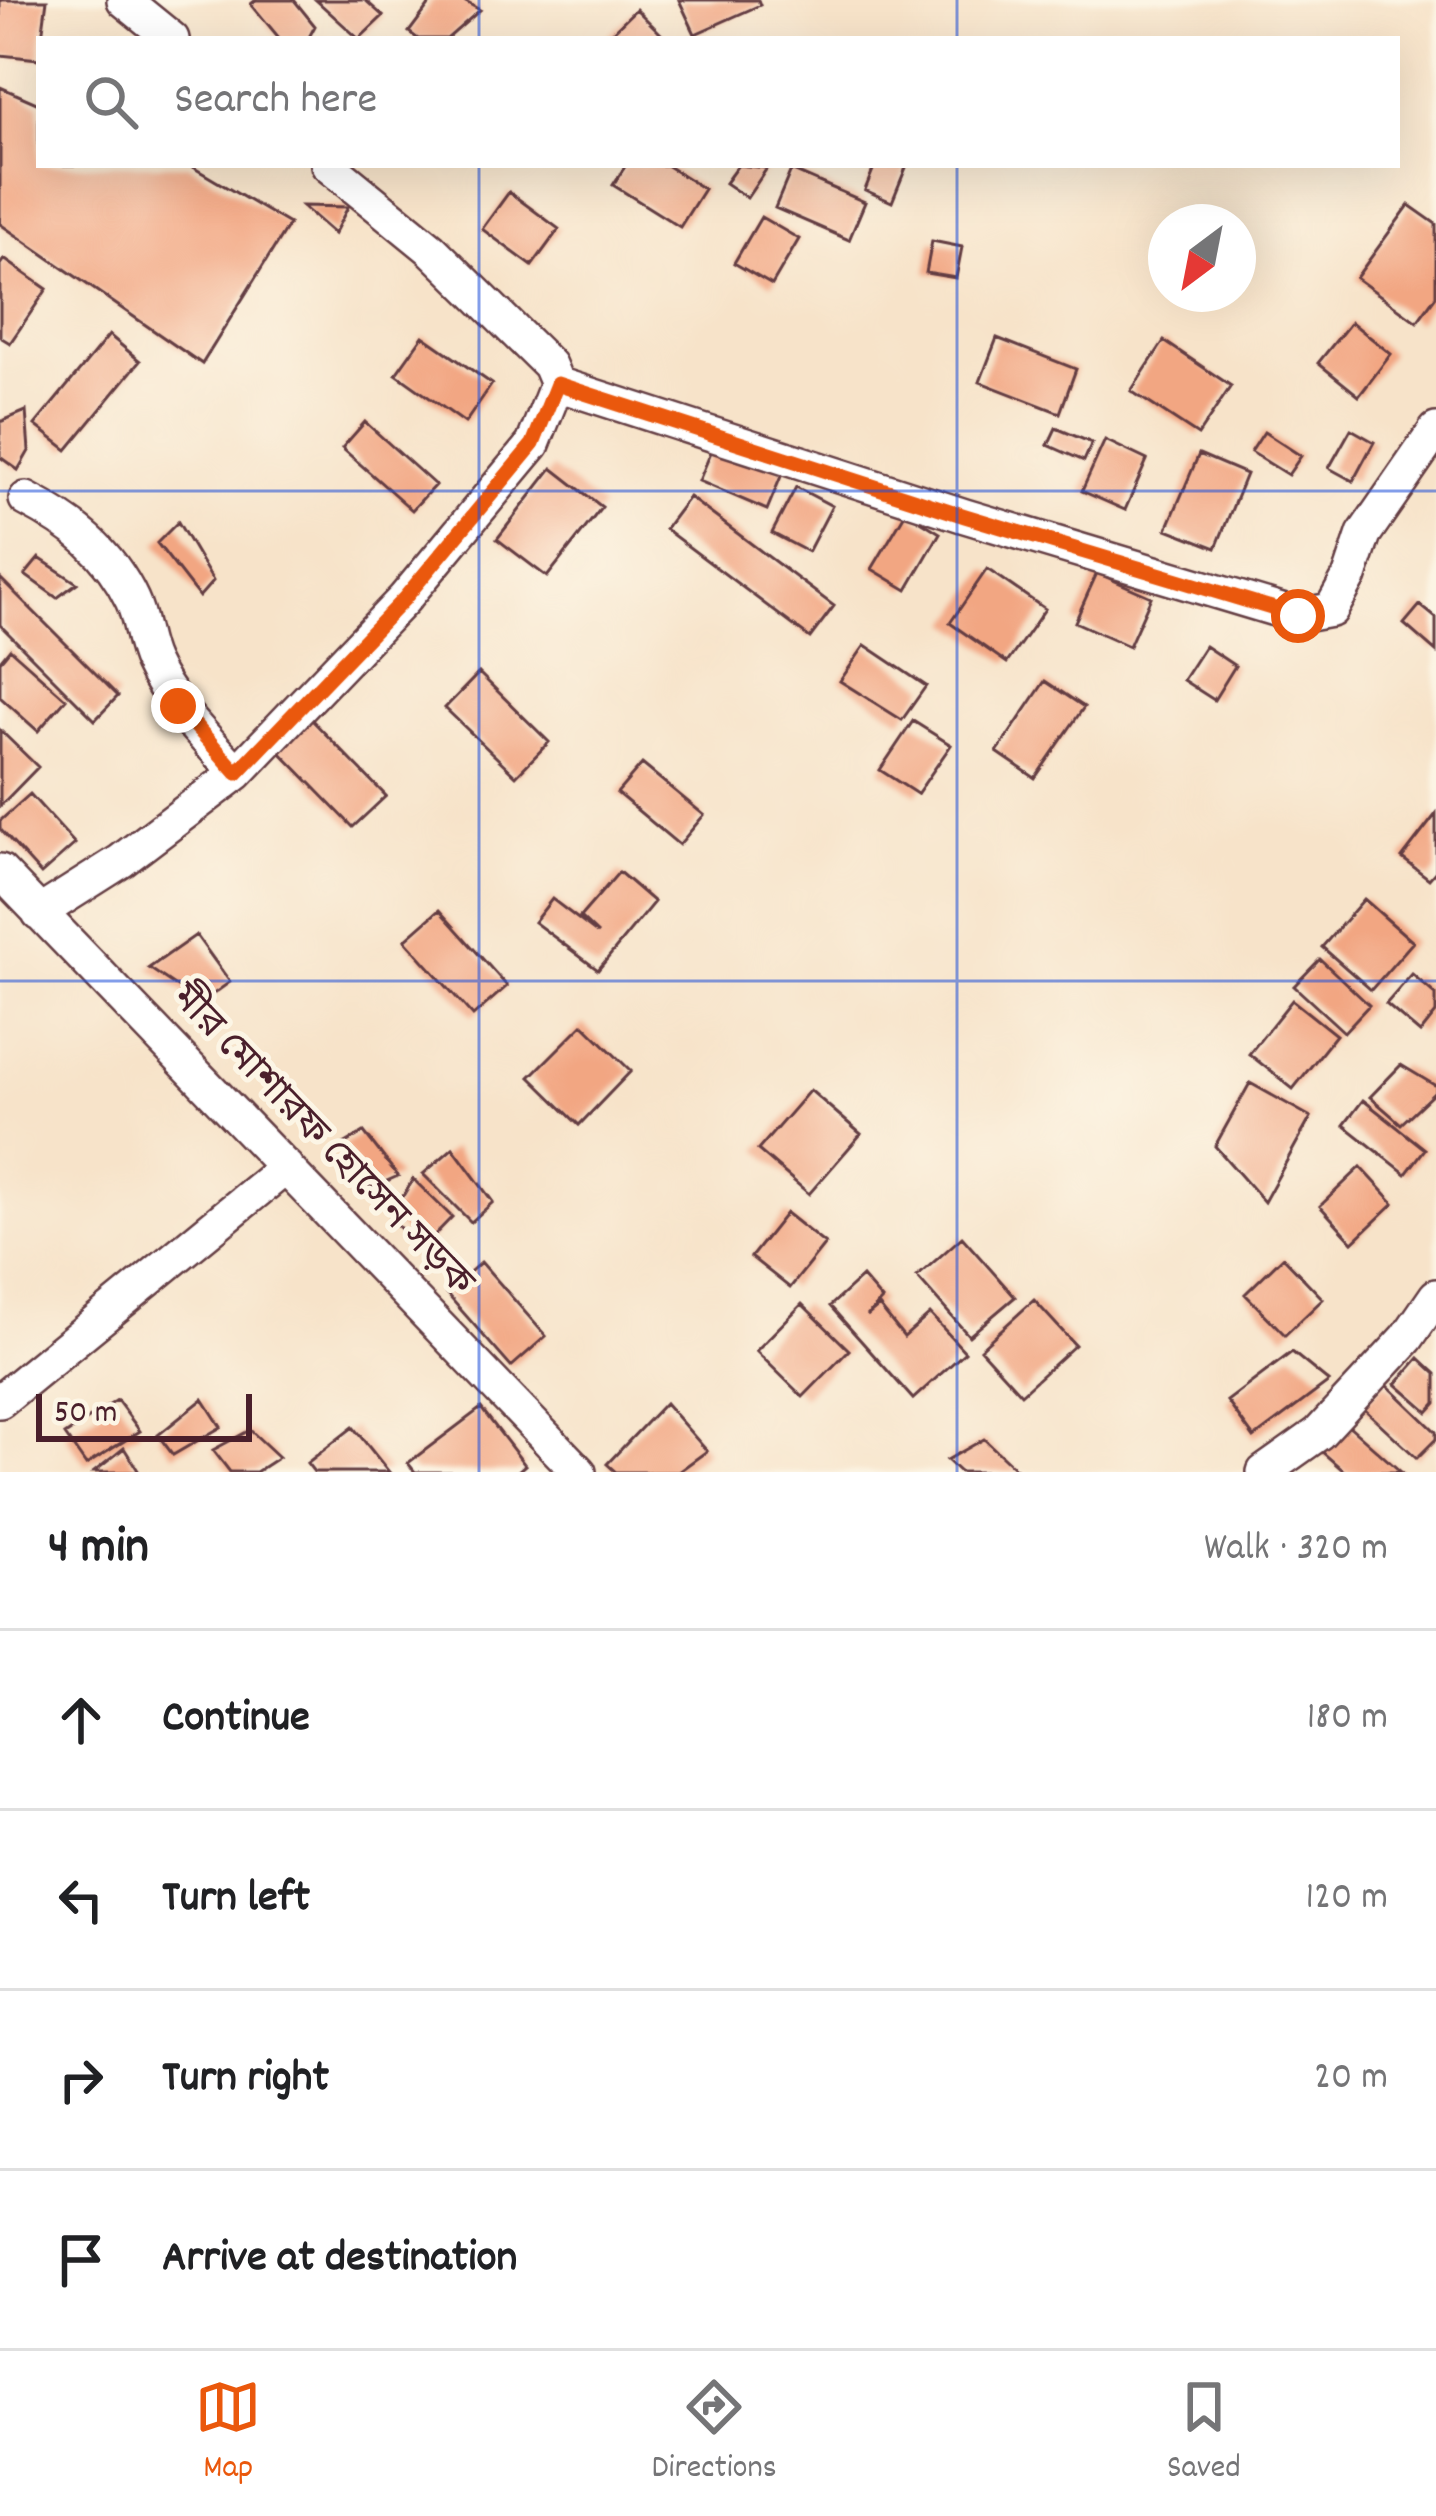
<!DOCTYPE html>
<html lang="en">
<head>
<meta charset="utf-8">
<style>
  :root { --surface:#fff; --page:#f2f2f2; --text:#202124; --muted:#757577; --line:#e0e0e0; --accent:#ea580c }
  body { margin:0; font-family:Dekko,"Noto Sans Bengali",sans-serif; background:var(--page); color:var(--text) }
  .compass { position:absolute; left:1148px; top:204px; width:108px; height:108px; border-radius:50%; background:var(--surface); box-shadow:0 12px 48px #0002; rotate:212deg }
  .scale { position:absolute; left:36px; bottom:30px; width:216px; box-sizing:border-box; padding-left:12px; border:6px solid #4a1f2b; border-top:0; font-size:33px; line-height:42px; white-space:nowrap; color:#4a1f2b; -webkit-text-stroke:9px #fcf5e5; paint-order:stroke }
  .stop { position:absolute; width:36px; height:36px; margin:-27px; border:9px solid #ea580c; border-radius:50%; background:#fff }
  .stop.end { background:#ea580c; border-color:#fff; box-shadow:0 3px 12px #0008 }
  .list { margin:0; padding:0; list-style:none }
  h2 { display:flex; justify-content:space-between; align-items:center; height:156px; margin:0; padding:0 48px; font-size:51px }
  h2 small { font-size:39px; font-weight:400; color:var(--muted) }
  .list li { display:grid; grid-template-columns:78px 1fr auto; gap:36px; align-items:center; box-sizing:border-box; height:180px; padding:0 48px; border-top:3px solid var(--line) }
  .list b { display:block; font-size:45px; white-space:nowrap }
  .list em { font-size:39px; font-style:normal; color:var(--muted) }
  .icon { flex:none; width:66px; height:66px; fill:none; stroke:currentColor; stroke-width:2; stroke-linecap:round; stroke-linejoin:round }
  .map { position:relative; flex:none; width:1436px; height:1472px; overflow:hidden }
  .search { position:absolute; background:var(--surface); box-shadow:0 12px 48px #0002; left:36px; right:36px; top:36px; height:132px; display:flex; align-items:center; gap:30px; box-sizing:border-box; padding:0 42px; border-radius:0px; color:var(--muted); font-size:45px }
  .sheet { height:876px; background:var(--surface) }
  nav { display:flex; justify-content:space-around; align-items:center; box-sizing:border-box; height:168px; border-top:3px solid var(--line); background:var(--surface); font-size:33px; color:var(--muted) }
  nav a { display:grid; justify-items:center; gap:6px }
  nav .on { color:var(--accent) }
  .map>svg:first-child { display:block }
  .building { fill:#f2a682 }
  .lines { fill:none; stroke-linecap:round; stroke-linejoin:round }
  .minor-casing { stroke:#643c43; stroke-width:38 }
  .minor { stroke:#fff; stroke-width:33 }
  .route { stroke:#ea580c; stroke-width:15 }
  .grid { fill:none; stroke:#1d4ed8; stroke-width:3; stroke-opacity:0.55 }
  .labels { text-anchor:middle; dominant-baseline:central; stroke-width:10; stroke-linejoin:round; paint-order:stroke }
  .street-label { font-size:39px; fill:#4a1f2b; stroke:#fcf5e5 }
</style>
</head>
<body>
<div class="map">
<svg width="1436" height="1472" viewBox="0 0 1436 1472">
  <rect width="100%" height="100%" fill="#fcf5e5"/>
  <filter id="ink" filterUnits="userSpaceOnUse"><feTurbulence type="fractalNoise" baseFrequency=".00833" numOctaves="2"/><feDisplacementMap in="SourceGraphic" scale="24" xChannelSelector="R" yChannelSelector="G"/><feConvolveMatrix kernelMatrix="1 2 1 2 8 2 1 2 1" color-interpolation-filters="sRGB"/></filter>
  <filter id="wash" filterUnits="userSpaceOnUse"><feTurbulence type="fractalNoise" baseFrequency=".004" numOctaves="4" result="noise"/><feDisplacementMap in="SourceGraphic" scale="48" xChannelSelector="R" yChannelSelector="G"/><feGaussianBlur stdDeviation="2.7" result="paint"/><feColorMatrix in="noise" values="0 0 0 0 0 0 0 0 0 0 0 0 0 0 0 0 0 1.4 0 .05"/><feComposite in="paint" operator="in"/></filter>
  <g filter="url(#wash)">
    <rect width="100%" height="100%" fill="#f7e3c9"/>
    <g id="blocks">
      <path class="building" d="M0,0H47L39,59L0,55Z
        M256,0H294L315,26L308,39H280L251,4Z
        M316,0H365L383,16L359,39Z
        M433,0H462L480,10L447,39H418L409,32Z
        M679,0H758L760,5L695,34Z
        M636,9L662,35L658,39H605Z
        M0,87L39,104V165H189L289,224L202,364L0,224Z
        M626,165H666L704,189L680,227L613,185Z
        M738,165L767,168L747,198L725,183Z
        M875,165H907L892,202L865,190Z
        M791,170L865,202L849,240L775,208Z
        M509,192L559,229L532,266L482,229Z
        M1409,205L1436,224V296L1417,322L1356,278Z
        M302,206L348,207L334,234Z
        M761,217L799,239L772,285L734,263Z
        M932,241L962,247L956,278L926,273Z
        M4,259L47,289L10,343L0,337V265Z
        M1351,322L1391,354L1359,396L1318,363Z
        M109,335L140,361L67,450L35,425Z
        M423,336L492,384L465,423L396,374Z
        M997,338L1076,369L1060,413L980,382Z
        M1164,341L1231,386L1198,435L1131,391Z
        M26,411L29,451L18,470L0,457V422Z
        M365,422L435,485L412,510L342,448Z
        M1056,428L1092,443L1084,461L1048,445Z
        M1351,429L1374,442L1353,481L1329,468Z
        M1264,432L1301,456L1288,475L1251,452Z
        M716,440L784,469L767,510L699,481Z
        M1105,440L1147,460L1125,510L1082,491Z
        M1199,454L1246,474L1216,548L1167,529Z
        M552,468L602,507L547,577L497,539Z
        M796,487L832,506L808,552L772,533Z
        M689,497L834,606L810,638L665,529Z
        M906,512L940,533L907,590L872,569Z
        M178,522L213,581L199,597L157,543Z
        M39,558L77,583L57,598L25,575Z
        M987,569L1045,609L1007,663L950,623Z
        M1097,573L1151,597L1129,646L1075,622Z
        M0,578L118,696L95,720L0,625Z
        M1420,605L1436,618V652L1404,624Z
        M865,645L926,686L902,720L840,681Z
        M1205,646L1235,666L1214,700L1183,680Z
        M10,649L66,699L38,731L0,697V661Z
        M479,673L549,742L516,776L445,708Z
        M1045,681L1084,707L1035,778L997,752Z
        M308,716L386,796L353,827L275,747Z
        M913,721L951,745L917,794L880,770Z
        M0,730L38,767L0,806Z
        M642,764L704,815L679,845L617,793Z
        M30,794L75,844L41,874L0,829V821Z
        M1436,814V871L1429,879L1402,858Z
        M619,872L654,902L598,970L534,922L552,899L598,934L580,917Z
        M1364,899L1413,942L1371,990L1322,947Z
        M439,910L507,986L473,1016L405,940Z
        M196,935L230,982L201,1003L149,968Z
        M1320,959L1369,1005L1344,1032L1294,986Z
        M1412,974L1436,995V1013L1420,1033L1386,1004Z
        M1292,1000L1336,1035L1293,1089L1249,1054Z
        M583,1024L631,1071L579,1125L530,1077Z
        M1401,1065L1436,1086V1091L1401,1124L1370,1097Z
        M1250,1083L1311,1117L1264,1202L1215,1146Z
        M810,1090L861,1134L809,1194L758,1150Z
        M1363,1100L1425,1149L1406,1174L1344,1125Z
        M364,1132L398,1176L371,1188L344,1144Z
        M453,1148L493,1202L471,1222L423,1174Z
        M1361,1167L1394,1203L1353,1242L1320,1206Z
        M413,1179L452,1217L421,1249L390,1218Z
        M786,1213L825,1244L790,1288L751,1257Z
        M962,1237L1015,1297L969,1336L917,1277Z
        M1283,1257L1323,1299L1285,1335L1245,1294Z
        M481,1262L546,1336L511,1367L446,1293Z
        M862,1277L882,1300L867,1316L879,1306L904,1337L930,1314L965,1352L913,1399L830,1306Z
        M1034,1300L1075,1345L1021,1394L980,1349Z
        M802,1304L849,1350L803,1397L756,1351Z
        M1292,1352L1329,1382L1254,1438L1227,1401Z
        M1419,1358L1436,1374V1403L1428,1412L1396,1384Z
        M1385,1383L1436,1432V1439L1417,1458L1362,1407Z
        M203,1399L221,1427L173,1455L158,1435Z
        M117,1400L140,1431L86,1465L65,1435Z
        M665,1403L707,1451L678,1472H616L607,1464Z
        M481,1408L525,1465L517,1472H415L408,1463Z
        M1338,1416L1401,1472H1345L1321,1451Z
        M353,1427L389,1472H314L307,1463Z
        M250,1430L279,1457L256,1472H230L213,1450Z
        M984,1439L1019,1472H960L947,1460Z
        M124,1448L139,1472H94Z"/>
    </g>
  </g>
  <g filter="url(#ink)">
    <use href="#blocks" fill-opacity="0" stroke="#643c43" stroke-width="3"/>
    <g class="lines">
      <defs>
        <path id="minor" d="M124,0L172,39
          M557,384L965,516L1298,616L1331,610L1350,576L1364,534L1436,430
          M26,499C72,523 109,551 132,600C141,619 142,643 151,662C170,704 207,739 237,773
          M0,871L579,1472
          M39,913L121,861L237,773L404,599L533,444L557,384L549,365L431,249L328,165
          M0,1401L286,1167
          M1264,1472L1319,1433L1407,1338L1436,1296"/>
      </defs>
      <use href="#minor" class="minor-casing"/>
      <use href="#minor" class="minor"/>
    </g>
  </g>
  <g class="lines" filter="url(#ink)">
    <path class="route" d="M178,706L237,773L404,599L533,444L557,384L965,516L1298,616"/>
  </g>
  <path class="grid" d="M479,0V39M957,0V39M479,165V1472M957,165V1472M0,491H1436M0,981H1436"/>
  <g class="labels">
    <g class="street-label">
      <text transform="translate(320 1142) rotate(46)">মীর মোশারফ হোসেন সড়ক</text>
    </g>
  </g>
</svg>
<svg class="compass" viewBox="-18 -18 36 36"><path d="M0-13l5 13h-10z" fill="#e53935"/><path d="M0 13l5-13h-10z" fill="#757577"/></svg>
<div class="scale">50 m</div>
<div class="stop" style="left:1298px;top:616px"></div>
<div class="stop end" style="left:178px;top:706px"></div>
<div class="search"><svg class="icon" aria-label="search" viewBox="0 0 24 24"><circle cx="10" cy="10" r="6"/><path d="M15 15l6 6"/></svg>Search here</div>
</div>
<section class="sheet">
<h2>4 min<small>Walk · 320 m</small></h2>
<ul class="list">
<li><svg class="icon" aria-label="ahead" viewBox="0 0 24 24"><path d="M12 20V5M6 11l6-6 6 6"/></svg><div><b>Continue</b></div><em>180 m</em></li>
<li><svg class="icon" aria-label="left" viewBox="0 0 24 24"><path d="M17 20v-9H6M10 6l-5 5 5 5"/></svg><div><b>Turn left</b></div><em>120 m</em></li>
<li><svg class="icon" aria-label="right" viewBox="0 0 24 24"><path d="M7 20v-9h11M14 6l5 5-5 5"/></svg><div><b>Turn right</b></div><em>20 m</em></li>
<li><svg class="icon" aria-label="arrive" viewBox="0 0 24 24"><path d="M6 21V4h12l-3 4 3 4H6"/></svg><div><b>Arrive at destination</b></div></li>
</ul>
</section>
<nav>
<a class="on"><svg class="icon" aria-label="map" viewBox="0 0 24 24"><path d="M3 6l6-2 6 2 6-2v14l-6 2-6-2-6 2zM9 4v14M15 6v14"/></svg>Map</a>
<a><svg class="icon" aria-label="directions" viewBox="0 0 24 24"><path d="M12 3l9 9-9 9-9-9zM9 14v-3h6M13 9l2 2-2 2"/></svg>Directions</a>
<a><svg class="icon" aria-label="saved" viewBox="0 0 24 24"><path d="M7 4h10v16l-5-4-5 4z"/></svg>Saved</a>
</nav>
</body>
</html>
